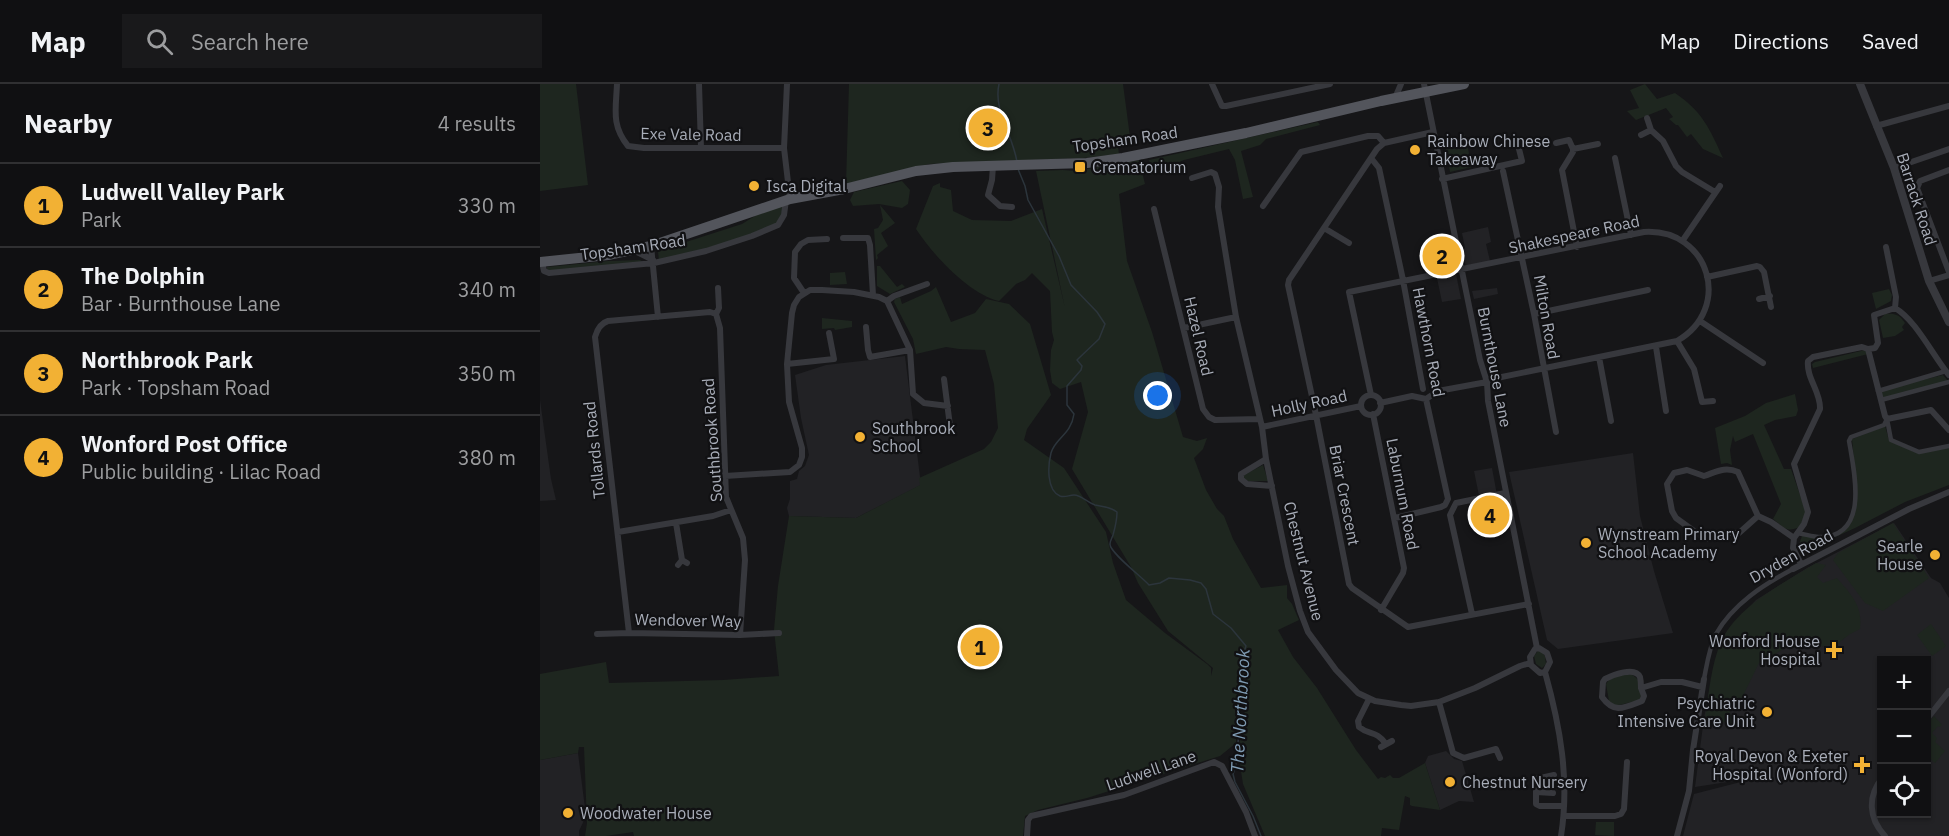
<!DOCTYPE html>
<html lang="en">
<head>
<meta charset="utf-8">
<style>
  :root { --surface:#101012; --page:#19191b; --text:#f1f3f6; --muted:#9c9d9f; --line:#303032; --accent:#f2b134 }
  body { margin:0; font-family:"IBM Plex Sans",sans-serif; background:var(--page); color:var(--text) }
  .controls { position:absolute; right:18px; bottom:18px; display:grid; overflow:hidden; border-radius:0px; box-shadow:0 2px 4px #0004 }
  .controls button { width:54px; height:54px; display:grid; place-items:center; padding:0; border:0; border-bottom:2px solid var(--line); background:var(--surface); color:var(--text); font:30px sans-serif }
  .you { position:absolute; left:618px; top:312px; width:21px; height:21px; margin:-15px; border:4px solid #fff; border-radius:50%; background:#1a73e8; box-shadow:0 0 0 9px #1a73e833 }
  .badge { display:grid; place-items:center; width:39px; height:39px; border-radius:50%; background:var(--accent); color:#111; font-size:20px; font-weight:700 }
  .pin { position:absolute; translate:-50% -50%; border:3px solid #fff; box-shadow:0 2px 6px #0006 }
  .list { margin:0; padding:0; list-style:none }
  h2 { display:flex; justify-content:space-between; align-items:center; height:78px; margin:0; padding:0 24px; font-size:26px }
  h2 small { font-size:20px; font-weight:400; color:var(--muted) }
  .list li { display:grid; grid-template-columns:39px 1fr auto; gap:18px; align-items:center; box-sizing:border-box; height:84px; padding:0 24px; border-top:2px solid var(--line) }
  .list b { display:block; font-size:22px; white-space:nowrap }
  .list p { margin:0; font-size:20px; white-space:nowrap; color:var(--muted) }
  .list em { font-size:20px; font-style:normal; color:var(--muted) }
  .icon { flex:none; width:33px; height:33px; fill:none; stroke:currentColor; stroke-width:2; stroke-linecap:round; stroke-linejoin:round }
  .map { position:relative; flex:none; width:1409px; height:752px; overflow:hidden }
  header { display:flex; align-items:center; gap:36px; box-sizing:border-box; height:84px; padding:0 30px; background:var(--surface); border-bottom:2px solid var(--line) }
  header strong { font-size:28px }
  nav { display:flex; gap:33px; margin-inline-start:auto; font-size:21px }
  .search { width:420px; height:54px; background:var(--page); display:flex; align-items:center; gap:15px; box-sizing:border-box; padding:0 21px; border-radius:0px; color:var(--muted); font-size:22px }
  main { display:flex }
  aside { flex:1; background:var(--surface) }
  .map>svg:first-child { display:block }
  .built { fill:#222225; fill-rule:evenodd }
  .green { fill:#1e261f }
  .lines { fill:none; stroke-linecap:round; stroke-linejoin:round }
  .stream { stroke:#2c353c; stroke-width:1.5 }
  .pedestrian { stroke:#37383d; stroke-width:4.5 }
  .minor { stroke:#37383d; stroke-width:6 }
  .tertiary { stroke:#37383d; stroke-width:8 }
  .primary { stroke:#53555c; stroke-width:10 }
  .poi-dot { fill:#f2b134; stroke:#111113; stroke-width:2 }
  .labels { text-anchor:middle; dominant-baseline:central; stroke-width:4.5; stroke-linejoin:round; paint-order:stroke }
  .street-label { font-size:16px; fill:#a8adb8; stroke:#111113 }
  .poi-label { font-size:16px; fill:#a8adb8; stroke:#111113; text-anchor:start }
  .water-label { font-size:18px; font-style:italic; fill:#7f9bb3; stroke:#111113 }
</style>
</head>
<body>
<header>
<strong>Map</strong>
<div class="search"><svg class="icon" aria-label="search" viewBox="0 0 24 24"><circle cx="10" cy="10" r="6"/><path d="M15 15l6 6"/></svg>Search here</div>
<nav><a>Map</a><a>Directions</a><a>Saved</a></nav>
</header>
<main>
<aside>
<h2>Nearby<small>4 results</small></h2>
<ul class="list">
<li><span class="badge">1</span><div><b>Ludwell Valley Park</b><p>Park</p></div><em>330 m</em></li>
<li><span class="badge">2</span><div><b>The Dolphin</b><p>Bar · Burnthouse Lane</p></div><em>340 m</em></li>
<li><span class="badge">3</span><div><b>Northbrook Park</b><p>Park · Topsham Road</p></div><em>350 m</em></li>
<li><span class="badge">4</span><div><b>Wonford Post Office</b><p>Public building · Lilac Road</p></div><em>380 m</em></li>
</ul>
</aside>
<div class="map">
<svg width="1409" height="752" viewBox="0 0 1409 752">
  <rect width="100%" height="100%" fill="#161618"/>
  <path class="built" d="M948,143L951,158L946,160L950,177L926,182L923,174V166L925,164L922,149Z
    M910,160L916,183L895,187L892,172L884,166Z
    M916,190L921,215L902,218L897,194Z
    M957,204L958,210L934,215L932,207Z
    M365,272L381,401L316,434L249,432L247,424L250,415V397L257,395L259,387L265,382L269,371L261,334L255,291L286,281Z
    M0,316L11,395L16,416L0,417Z
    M1093,369L1100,432L1114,487L1133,549L1018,565L1007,556L969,388Z
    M952,384L962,438L945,441L934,387Z
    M1354,439L1391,494L1400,499L1409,514V752H1143L1154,710L1220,693L1155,703L1164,634L1175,577L1182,556L1193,540L1216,516L1267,484ZM1342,576H1386V730H1342Z
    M906,667L914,675L922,677L934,718L919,717L900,726L885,679L888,672Z
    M38,669L46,732L39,747V752H0V676Z"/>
  <path class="green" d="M0,0H36L48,101L0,107Z
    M309,0H583L590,53L578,63L579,70L543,74L389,80L306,100Z
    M1105,0L1117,15L1135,9C1162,27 1170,45 1183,74L1163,65L1151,50L1147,53L1138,41H1136L1129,35L1133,33L1126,24L1096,36L1087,27L1099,24L1090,6Z
    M778,38L780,41L726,55L720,61L701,67L713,113L703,115L695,76L689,65L644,76L612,88L609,76Z
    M925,51L932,83L910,88L904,56Z
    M599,76L605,100L579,110L587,177L612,248L643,353L657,357L667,354L663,365L654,374L666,406L677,425L684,432L693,455L721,504L747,501V514L752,520L759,536L738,546L753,573L777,604L816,666L838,695L841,693L845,694L850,691L853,694H859L885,679L900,726L872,722L870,721V714L865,712L859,746L842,744L841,752H725L703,700L698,668L710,596L697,601L696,659L680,672L547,714L498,726L485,732L483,752H94L93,748L66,752H45L47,739L44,663H39L38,669L0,676V590L66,578L69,599L183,596L239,592L234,546L238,502L249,432L316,434L380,401L379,394L444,365L451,358L458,344L454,300L445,266L419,265L406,263L376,270L373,255L354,218L355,215L360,213L362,220L391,207L396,203L411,238L435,229L446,215L469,220L490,240L511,311L487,345L484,356L524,384L566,448L573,479L586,516L625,549L667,580L671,584V592L673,584L628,547L598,499L591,483L532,385L548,328L541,298L520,305L512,299L510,286L511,266L514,256L512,248L510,207L492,189L485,196L476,200L459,217C429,210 393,171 376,145L393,102L400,99V103L411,106L413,127L432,136L471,137L502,125L525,224L496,87L523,86L535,87Z
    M362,97L370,106L368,120L362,124L339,120L313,122L310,116L314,108Z
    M244,121L239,138L197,156L119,178L118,167L202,140L218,130Z
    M340,121L355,139L341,149L348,162L337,171L338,174L336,176L334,145L338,144L343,136Z
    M100,176L103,178L11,187L7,185V183L68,177Z
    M337,182H340L357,203L362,200L365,203L350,210L337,202Z
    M305,188L307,200L290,201V189Z
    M1349,205L1352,211L1351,217L1336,225L1332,209Z
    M1345,230C1355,229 1360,231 1365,239L1362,243L1364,246L1355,252L1343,254L1339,236Z
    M282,234L312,237V243L295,246L294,244L282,245Z
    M1325,266L1328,270L1273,284L1272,280L1275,278Z
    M1403,291L1408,297L1342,315L1341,306Z
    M1255,310L1258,326L1256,332L1235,336L1224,341L1244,385H1251L1266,428L1260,443C1246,449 1244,443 1233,435L1241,420L1213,350L1195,358L1193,352L1190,366L1192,381L1187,379L1181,380L1175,344L1205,332L1226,319Z
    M1345,342L1349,356L1374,368L1409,363V401L1365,418L1315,444L1263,468L1260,467L1258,463L1262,452L1293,451L1311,437L1316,397L1312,355Z
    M723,381L728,397H708L704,395V391Z
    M1353,439L1389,494L1343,527L1325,519L1293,476L1298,469Z
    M1276,479L1286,481L1277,493L1283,499L1297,494C1311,511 1323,521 1320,545L1310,550L1297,560L1279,563L1245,564L1219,579L1201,616L1189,625L1193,640L1165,634C1169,609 1171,581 1181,558C1197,522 1244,499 1276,479Z
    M1391,540L1406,562L1392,572L1377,551Z
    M998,567H1001L1005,572L1006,580L1002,584L996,580L994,572Z
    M1090,590C1101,594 1103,606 1100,616L1075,622L1069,617L1066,600C1071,592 1081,591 1090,590Z
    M1394,632L1402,641L1400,643L1398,642L1392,649L1397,654L1395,658L1405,667L1395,679L1386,671L1387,641Z
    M1056,738H1074V752L1055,751Z"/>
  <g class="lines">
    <path class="stream" d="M459,0C453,27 473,51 477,78
      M478,85L485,102L488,116L519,172L531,201L557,228L565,240L559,255L539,274L537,276L542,282L541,286L527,302V321L534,330C531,351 515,354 511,369C508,381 506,406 520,412C525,414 529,411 534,411C541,411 548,419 555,421C563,423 569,422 577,428C577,436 575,444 573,451C572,454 570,457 570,460C569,468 602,493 609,501L620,499L629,494L650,496L661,499L666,505L673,530L691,544L706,562L703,571L705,600L699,606L700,636L696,682L693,690L695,698L713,732L721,752"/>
    <path class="pedestrian" d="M1338,307L1406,287
      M1341,316L1409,298
      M1257,449C1265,450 1273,453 1281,453C1330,452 1314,387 1309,357L1311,353L1344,341L1347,335L1351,356L1379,368L1409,362
      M1164,595C1167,580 1169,564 1176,550C1193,520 1223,501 1253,485"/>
    <path class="minor" d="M77,0C76,25 71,41 88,62L104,64H244
      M159,0L161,64
      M247,0L244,64L250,115
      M672,0L682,22H686L790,0
      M884,0L940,276L947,298L948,317L997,564
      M855,14L861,0
      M1107,34L1111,46L1123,57L1136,82L1142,88L1175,108
      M1336,42L1409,22
      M893,48L844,59L837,65L749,196L748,201L776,331L809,500L812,504L868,543L989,520
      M1101,51L1111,46
      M1016,59L1029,56L1033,65V68L1022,86L1037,163
      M1033,65L1058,60
      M831,74L839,84L863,196L883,305
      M1075,74L1091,151
      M453,82L452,96L448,111L460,122L472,123
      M1354,84L1409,65
      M1409,86L1380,97L1377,104L1409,188
      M963,87L994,230L1016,348
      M652,94L671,88L675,90L679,103L678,123L696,233L722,343L726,375L748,482L760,527L768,548L796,586L818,609L835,617L861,621L871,622L899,618L935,604L980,582L990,579
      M902,95L982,77L977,57
      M723,122L761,68L828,52H838L844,59
      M614,125L663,325L669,333L675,336L720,335
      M784,144L809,159
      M303,154H328L330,161L333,211
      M1143,156L1180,102
      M111,162L118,233
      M1346,163L1356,213L1355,224
      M95,167L113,176
      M2,178L4,187L9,189L114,179L166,167L212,152L238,141L244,131L246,116
      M1167,193L1217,182L1220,183L1224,188L1231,223
      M1389,197L1409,191
      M178,204L179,224L176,230L180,244L186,413L203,454L205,476L200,551
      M264,209L254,194L255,168L261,160L268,156L287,155
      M1219,215L1230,212
      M347,217L354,212L387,200
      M994,230L1108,206
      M1160,237L1223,279
      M326,243L328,266L330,273L370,266
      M644,244L696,233
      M1137,257L1154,285L1162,318L1173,317
      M1116,263L1126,327
      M1328,265L1335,264L1338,259L1334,231L1355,224C1376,236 1393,272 1409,291
      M1328,265L1345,332L1347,335L1391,326L1409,346
      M1059,273L1071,337
      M247,280L294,275L289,249
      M404,295L410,342
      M831,311L809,208L1104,148C1170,144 1193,225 1137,257L947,296
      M821 321a10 10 0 1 1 20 0a10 10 0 1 1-20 0Z
      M840,319L872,312L886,315L898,307L947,298
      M833,330L864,484L863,489L841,526
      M722,343L821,322
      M726,375L701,390V395L707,400L732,402
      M185,392L250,388L259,381L262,373V364L249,318L247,280L252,229L254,221L259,213L270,206H282L314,208L339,213L347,217L370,266L373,310L384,319L408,322
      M1218,432L1199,449H1183L1170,455H1165L1136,434L1132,427L1127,400L1134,389L1147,386L1164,392C1176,388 1185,382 1198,388L1218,432L1231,438L1254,454L1253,464L1261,480
      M855,434L901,423L905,421L908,415L886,315
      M136,439L142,476
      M78,448L173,432L191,426
      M1254,454L1264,440L1268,428L1254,380L1280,325C1281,308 1266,294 1268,277L1273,273L1322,263L1328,265
      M138,481L142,476L147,479
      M1253,485L1369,425L1409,408
      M932,530L910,431L916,419L965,409
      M89,549L55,253C57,246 61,239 68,237L170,228L176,230
      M57,550L89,549L200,551L239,549
      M999,564L1007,569L1010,578L1005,588L1000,589L991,581L990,573L995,565Z
      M1005,588C1020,642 1030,696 1021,752
      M1101,604C1101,601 1101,597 1100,593C1095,582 1073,591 1065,595L1063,598L1062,613C1074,630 1084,624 1102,617L1104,612L1101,604L1121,598H1142L1162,603
      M829,615L818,637L819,643C830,652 836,646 846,660
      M899,618L913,669L924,674L956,665L960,674
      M1386,636L1409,607
      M841,663L852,657
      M1014,691L996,695V720L1000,722H1024
      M1342,694C1327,713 1329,735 1345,752
      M996,708L1013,709
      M1024,732H1075L1081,730L1084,725L1087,678
      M487,752L488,736L491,732L584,711L674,678L682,682L706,728L715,752
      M1137,752L1149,707L1153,666L1164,595"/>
    <path class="tertiary" d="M1320,0L1354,84L1389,197L1409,238"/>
    <path class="primary" d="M0,178L68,171L111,162L250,115L304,105L376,87L413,83L547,79L583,74L706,49L841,17L924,0"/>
  </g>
  <g class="poi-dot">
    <circle cx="875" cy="66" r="6"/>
    <rect x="534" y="77" width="12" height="12" rx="3"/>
    <circle cx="214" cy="102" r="6"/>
    <circle cx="320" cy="353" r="6"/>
    <circle cx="1046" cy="459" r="6"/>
    <circle cx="1395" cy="471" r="6"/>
    <path d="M1291 557h6v6h6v6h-6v6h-6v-6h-6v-6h6z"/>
    <circle cx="1227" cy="628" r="6"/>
    <path d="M1319 672h6v6h6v6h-6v6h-6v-6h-6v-6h6z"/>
    <circle cx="910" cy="698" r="6"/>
    <circle cx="28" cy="729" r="6"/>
  </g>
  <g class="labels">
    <g class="street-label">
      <text transform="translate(151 50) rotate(1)">Exe Vale Road</text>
      <text transform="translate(585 55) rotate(-8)">Topsham Road</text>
      <text transform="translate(1377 115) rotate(72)">Barrack Road</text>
      <text transform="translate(1034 150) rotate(-12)">Shakespeare Road</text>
      <text transform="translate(93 163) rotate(-8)">Topsham Road</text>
      <text transform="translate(1007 233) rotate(80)">Milton Road</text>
      <text transform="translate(659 252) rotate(77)">Hazel Road</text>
      <text transform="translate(889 258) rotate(79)">Hawthorn Road</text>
      <text transform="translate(955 283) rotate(79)">Burnthouse Lane</text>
      <text transform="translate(769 319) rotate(-12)">Holly Road</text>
      <text transform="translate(172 356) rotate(-94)">Southbrook Road</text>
      <text transform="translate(54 366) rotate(-96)">Tollards Road</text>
      <text transform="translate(863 410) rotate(79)">Laburnum Road</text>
      <text transform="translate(805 411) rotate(79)">Briar Crescent</text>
      <text transform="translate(1251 472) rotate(-29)">Dryden Road</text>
      <text transform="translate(764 477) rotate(76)">Chestnut Avenue</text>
      <text transform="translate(148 536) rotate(1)">Wendover Way</text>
      <text transform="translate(611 686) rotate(-19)">Ludwell Lane</text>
    </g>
    <g class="poi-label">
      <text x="887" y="57">Rainbow Chinese<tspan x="887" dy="18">Takeaway</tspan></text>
      <text x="552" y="83">Crematorium</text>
      <text x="226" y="102">Isca Digital</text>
      <text x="332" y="344">Southbrook<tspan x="332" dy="18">School</tspan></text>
      <text x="1058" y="450">Wynstream Primary<tspan x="1058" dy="18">School Academy</tspan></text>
      <text x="1383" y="462" text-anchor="end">Searle<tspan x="1383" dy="18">House</tspan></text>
      <text x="1280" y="557" text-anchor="end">Wonford House<tspan x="1280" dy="18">Hospital</tspan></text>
      <text x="1215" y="619" text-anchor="end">Psychiatric<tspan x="1215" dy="18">Intensive Care Unit</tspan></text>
      <text x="1308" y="672" text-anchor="end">Royal Devon &amp; Exeter<tspan x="1308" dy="18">Hospital (Wonford)</tspan></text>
      <text x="922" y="698">Chestnut Nursery</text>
      <text x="40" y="729">Woodwater House</text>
    </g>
    <g class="water-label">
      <text transform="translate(700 627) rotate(-87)">The Northbrook</text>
    </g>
  </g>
</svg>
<div class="controls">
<button>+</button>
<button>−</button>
<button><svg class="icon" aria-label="locate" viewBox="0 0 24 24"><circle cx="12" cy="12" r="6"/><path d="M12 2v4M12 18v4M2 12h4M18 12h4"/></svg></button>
</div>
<div class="you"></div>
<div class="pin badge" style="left:440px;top:563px">1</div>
<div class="pin badge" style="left:902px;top:172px">2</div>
<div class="pin badge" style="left:448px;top:44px">3</div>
<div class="pin badge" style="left:950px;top:431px">4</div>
</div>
</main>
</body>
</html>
